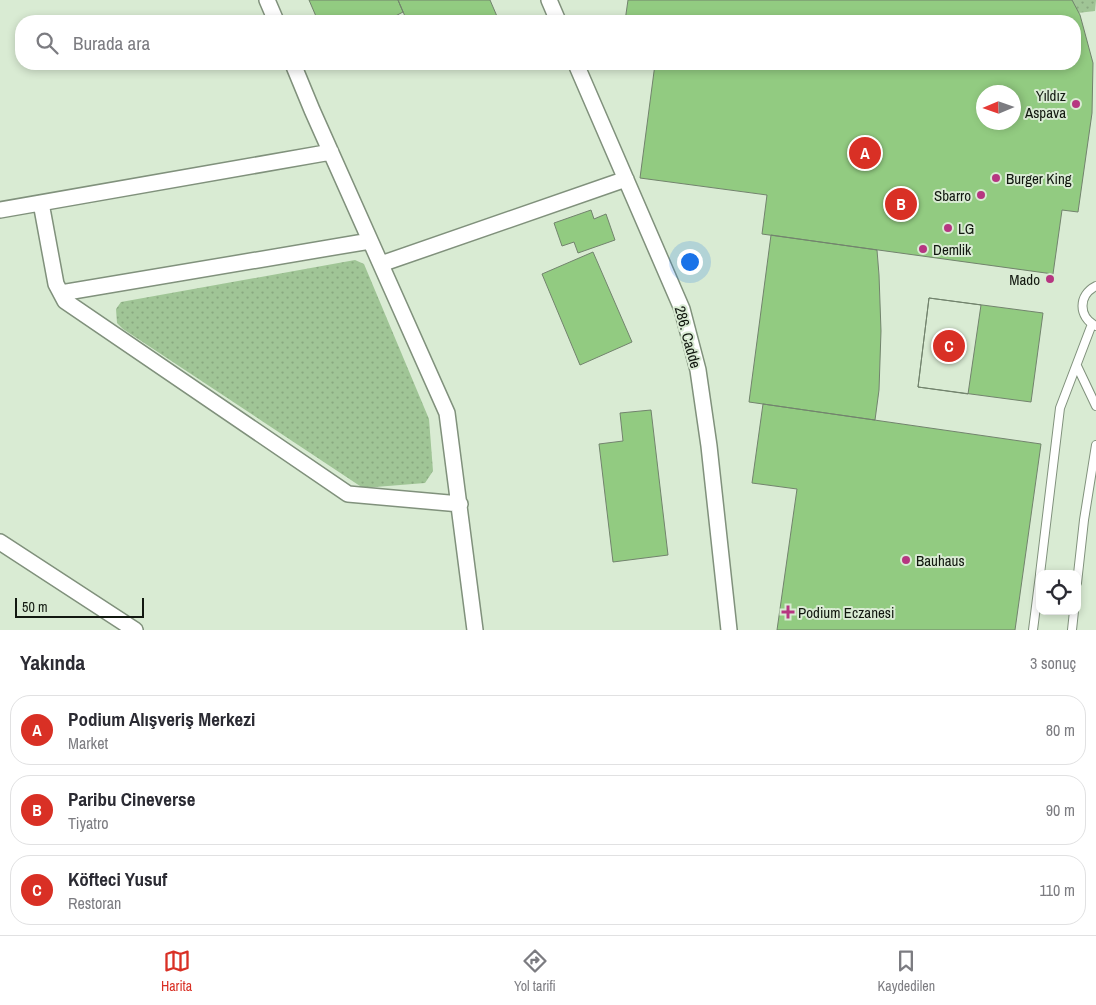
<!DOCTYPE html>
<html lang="tr">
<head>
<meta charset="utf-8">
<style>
  :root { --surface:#fff; --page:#f2f2f3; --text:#2b2b33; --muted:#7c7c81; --line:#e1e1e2; --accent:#d93025 }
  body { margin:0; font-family:"Archivo Narrow",sans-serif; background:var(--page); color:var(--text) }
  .controls { position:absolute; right:15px; bottom:15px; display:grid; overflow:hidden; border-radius:10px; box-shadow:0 2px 8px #0003 }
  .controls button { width:45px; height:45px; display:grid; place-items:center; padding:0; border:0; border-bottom:1px solid var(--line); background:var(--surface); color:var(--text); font:25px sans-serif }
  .compass { position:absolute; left:976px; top:85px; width:45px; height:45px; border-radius:50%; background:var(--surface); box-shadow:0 2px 8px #0003; rotate:268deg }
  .scale { position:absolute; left:15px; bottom:12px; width:129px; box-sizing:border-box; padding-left:5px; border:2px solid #121810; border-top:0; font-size:14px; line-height:18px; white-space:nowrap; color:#121810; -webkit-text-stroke:4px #d9ebd3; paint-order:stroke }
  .you { position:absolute; left:689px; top:261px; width:18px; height:18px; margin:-12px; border:4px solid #fff; border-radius:50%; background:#1a73e8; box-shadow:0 0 0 8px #1a73e833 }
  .badge { display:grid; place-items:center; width:32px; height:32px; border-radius:50%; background:var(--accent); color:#fff; font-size:16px; font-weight:700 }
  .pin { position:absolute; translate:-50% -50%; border:2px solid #fff; box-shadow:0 1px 5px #0006 }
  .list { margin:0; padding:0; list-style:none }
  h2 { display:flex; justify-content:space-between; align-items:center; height:65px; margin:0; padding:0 20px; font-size:21px }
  h2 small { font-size:16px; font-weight:400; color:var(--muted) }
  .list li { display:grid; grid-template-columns:32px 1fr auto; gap:15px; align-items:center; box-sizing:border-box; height:70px; margin:0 10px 10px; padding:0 10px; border:1px solid var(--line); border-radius:20px }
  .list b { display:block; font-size:19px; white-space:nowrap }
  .list p { margin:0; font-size:16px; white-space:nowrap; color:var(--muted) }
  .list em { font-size:16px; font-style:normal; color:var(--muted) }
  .icon { flex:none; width:28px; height:28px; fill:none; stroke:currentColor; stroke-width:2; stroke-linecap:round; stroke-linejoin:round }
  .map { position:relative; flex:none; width:1096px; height:630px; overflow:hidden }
  .search { position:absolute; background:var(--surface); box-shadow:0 2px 8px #0003; left:15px; right:15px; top:15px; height:55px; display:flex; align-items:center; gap:12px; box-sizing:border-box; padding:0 18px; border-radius:20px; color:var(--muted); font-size:19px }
  .sheet { height:305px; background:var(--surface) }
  nav { display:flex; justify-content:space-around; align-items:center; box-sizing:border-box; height:70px; border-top:1px solid var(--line); background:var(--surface); font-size:14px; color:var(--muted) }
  nav a { display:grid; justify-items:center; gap:2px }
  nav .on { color:var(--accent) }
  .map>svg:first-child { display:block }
  .grass { fill:url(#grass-dots) }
  .building { fill:#92cb81; stroke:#72836d; fill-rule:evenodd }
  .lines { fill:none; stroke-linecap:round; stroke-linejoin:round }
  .lane-casing { stroke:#80917c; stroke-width:10 }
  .street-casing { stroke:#80917c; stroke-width:18 }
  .lane { stroke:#fff; stroke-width:8 }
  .street { stroke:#fff; stroke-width:15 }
  .poi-dot { fill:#b63681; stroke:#d9ebd3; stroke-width:2 }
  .labels { text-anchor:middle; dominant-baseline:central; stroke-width:4; stroke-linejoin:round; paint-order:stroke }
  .poi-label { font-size:15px; fill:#121810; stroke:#d9ebd3; text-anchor:start }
  .street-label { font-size:15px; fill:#121810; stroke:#d9ebd3 }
</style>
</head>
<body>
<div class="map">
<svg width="1096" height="630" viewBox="0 0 1096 630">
  <defs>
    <pattern id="grass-dots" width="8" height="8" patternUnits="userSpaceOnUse" patternTransform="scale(1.25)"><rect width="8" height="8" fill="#a0c596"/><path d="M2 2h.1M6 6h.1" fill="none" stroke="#89a880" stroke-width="1.8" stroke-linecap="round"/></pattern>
  </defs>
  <rect width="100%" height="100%" fill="#d9ebd3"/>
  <path class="grass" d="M1063,0H1096L1095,11L1069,14Z
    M355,260L364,264L429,419L433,471L425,483L363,488L123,329L117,323L116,309L121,302Z"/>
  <path class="building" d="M309,0H398L403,12L386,21H318Z
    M398,0H490L499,21H407Z
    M628,0H1072L1080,15L1093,63L1092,113L1078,212L1062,210L1053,274L762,234L767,195L640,178L655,64H1075V21H625ZM984,92H1014V122H984Z
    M591,210L594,219L606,214L615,240L578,253L574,242L562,246L554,223Z
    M771,235L877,250L879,275L881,331L879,390L875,420L749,402Z
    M593,252L632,342L580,365L542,274Z
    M929,298L1043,313L1031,402L918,387Z
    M929,298L981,305L968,394L918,387Z
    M763,404L1041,444L1015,630H777L797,489L752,483Z
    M651,410L668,555L613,562L599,444L623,441L620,413Z"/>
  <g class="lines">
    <defs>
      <path id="lane" d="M1096,286C1078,295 1078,317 1096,326
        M1077,366L1096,406
        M1040,574L1060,408L1092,324
        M1077,583L1084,520L1096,445
        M1033,630L1040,575
        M1072,630L1074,611"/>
      <path id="street" d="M267,0L276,21
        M549,0L558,21
        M293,64L312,110L447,413L475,630
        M576,64L682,309L698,370L709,446L729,630
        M41,203L56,284L65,301L348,494L460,504
        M0,210L331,152
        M381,264L626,179
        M61,293L370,241
        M0,542L135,630"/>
    </defs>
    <use href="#lane" class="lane-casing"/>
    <use href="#street" class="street-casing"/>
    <use href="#lane" class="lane"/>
    <use href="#street" class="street"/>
  </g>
  <g class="poi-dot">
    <circle cx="1076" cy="104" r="5"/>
    <circle cx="996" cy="178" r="5"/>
    <circle cx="981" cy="195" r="5"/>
    <circle cx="948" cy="228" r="5"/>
    <circle cx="923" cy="249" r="5"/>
    <circle cx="1050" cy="279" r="5"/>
    <circle cx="906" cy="560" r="5"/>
    <path d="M785.5 604.5h5v5h5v5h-5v5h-5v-5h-5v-5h5z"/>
  </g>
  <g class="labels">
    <g class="poi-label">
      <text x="1066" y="95" text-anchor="end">Yıldız<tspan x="1066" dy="17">Aspava</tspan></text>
      <text x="1006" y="178">Burger King</text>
      <text x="971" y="195" text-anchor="end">Sbarro</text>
      <text x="958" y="228">LG</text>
      <text x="933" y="249">Demlik</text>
      <text x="1040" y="279" text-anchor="end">Mado</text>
      <text x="916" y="560">Bauhaus</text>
      <text x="798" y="612">Podium Eczanesi</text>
    </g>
    <g class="street-label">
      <text transform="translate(688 337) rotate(75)">286. Cadde</text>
    </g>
  </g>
</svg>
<div class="controls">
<button><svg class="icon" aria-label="locate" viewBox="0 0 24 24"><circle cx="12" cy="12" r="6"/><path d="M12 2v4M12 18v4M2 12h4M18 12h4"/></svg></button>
</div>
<svg class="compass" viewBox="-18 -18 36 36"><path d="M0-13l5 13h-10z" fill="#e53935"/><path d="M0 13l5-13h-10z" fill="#7c7c81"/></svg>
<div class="scale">50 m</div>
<div class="you"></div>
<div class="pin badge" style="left:865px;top:153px">A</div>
<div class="pin badge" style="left:901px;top:204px">B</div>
<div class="pin badge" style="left:949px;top:346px">C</div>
<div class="search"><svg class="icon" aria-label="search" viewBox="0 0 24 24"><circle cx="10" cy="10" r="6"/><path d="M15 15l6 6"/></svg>Burada ara</div>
</div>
<section class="sheet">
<h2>Yakında<small>3 sonuç</small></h2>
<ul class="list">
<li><span class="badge">A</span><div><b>Podium Alışveriş Merkezi</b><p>Market</p></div><em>80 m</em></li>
<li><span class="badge">B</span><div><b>Paribu Cineverse</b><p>Tiyatro</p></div><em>90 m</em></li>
<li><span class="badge">C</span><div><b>Köfteci Yusuf</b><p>Restoran</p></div><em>110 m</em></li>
</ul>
</section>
<nav>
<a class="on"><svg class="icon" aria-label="map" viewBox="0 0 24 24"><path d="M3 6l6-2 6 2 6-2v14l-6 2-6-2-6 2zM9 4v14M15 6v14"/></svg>Harita</a>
<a><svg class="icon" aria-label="directions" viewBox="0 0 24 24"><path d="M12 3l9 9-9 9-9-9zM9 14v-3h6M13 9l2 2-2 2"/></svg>Yol tarifi</a>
<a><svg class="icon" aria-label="saved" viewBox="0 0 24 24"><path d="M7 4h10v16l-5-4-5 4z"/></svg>Kaydedilen</a>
</nav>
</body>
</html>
